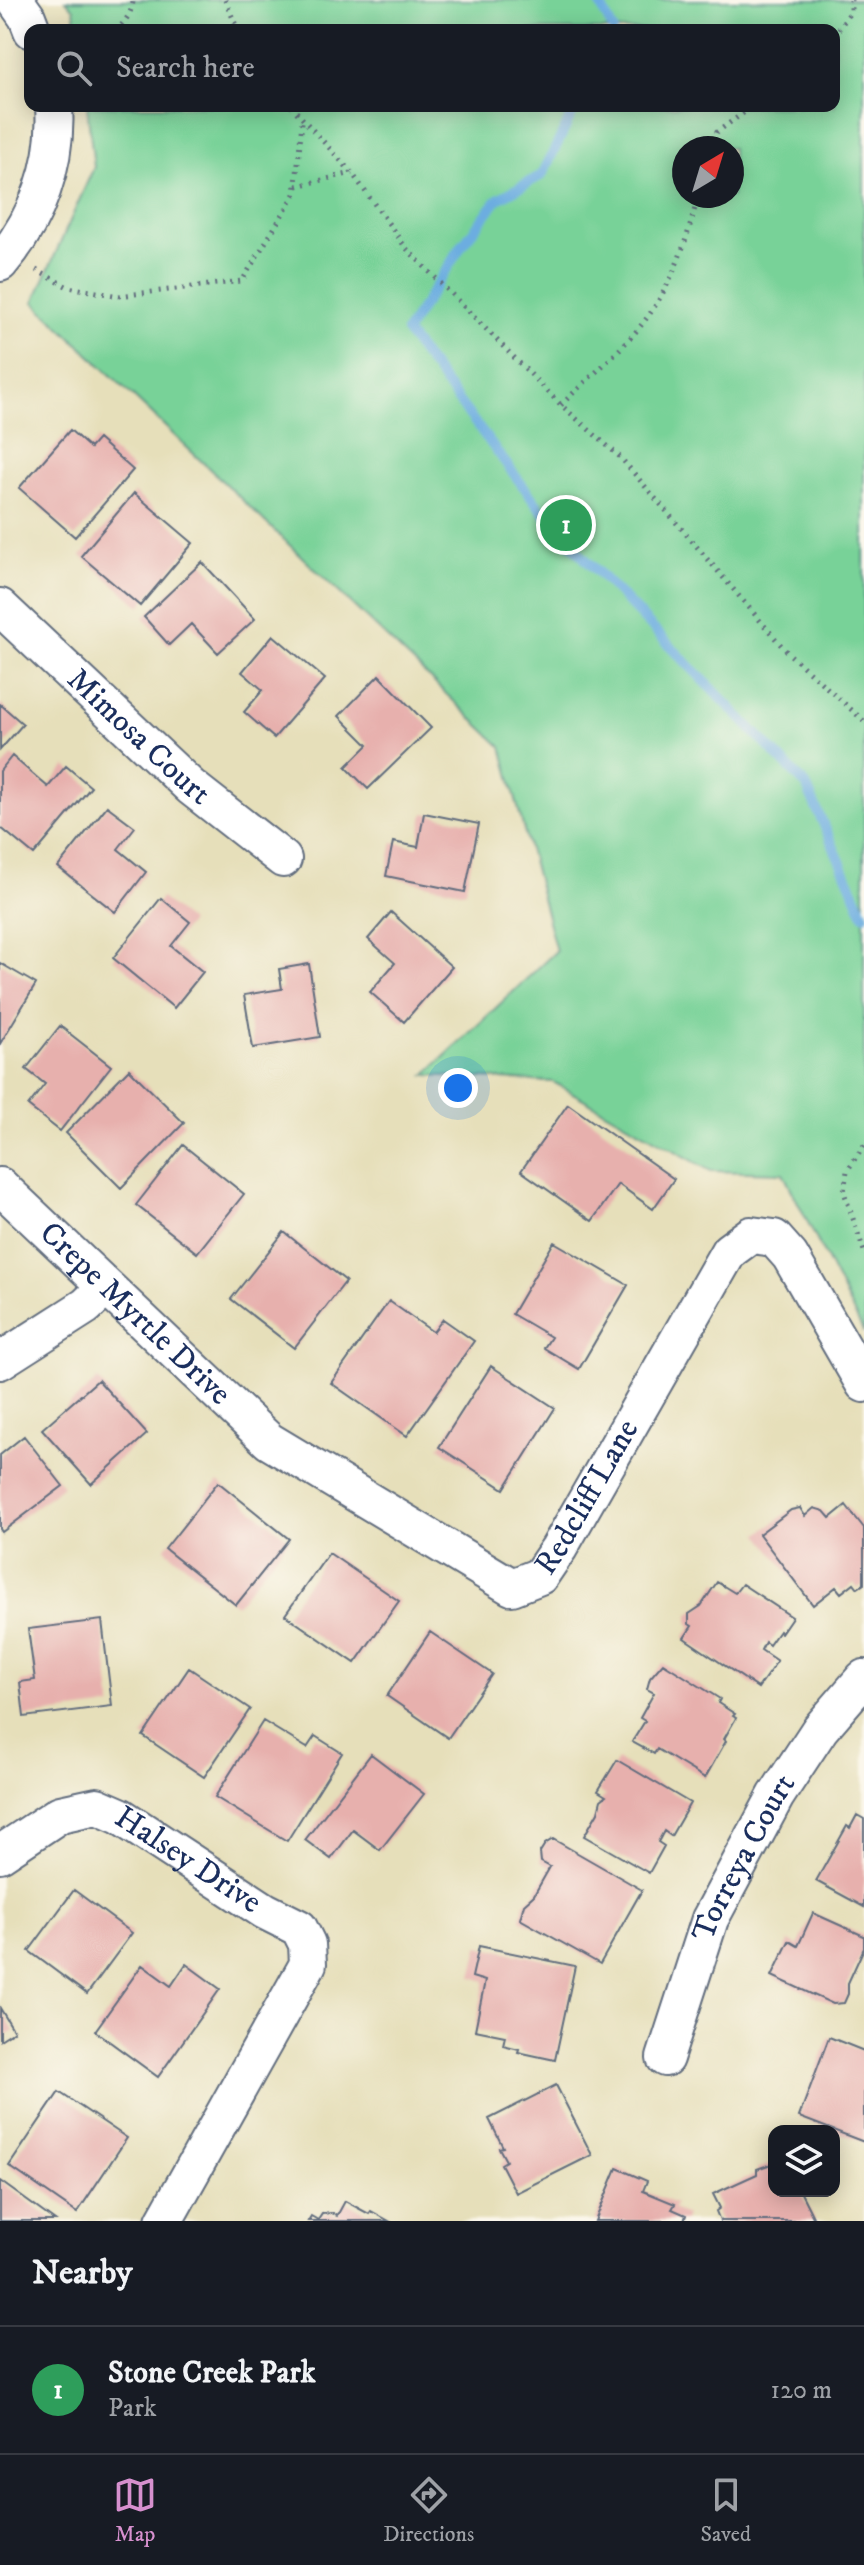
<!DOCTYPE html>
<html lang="en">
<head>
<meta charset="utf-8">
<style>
  :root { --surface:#171b24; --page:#20242c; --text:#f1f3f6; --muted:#9ea1a6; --line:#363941; --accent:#d690ce }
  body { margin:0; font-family:"IM FELL DW Pica",serif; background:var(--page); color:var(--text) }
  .controls { position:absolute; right:24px; bottom:24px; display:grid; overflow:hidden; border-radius:16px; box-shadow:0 4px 20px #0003 }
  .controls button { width:72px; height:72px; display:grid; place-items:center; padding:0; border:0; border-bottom:2px solid var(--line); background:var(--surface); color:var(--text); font:40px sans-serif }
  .compass { position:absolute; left:672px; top:136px; width:72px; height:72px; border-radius:50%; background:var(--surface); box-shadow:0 4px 20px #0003; rotate:38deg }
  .you { position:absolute; left:458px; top:1088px; width:28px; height:28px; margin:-20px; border:6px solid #fff; border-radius:50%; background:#1a73e8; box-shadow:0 0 0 12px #1a73e833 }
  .badge { display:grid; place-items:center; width:52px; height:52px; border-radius:50%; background:var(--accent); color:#fff; font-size:26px; font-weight:700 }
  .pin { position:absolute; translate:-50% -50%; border:4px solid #fff; box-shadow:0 2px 8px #0006 }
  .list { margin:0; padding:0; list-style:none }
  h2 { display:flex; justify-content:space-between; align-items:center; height:104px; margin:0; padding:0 32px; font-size:34px }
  h2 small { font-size:26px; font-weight:400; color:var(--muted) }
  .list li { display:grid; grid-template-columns:52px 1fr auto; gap:24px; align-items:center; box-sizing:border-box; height:128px; padding:0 32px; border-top:2px solid var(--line) }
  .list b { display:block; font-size:30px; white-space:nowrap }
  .list p { margin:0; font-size:26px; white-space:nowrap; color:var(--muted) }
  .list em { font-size:26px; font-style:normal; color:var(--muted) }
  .icon { flex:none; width:44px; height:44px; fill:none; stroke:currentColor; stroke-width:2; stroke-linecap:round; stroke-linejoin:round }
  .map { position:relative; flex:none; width:864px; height:2221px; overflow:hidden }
  .search { position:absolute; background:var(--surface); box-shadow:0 4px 20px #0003; left:24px; right:24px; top:24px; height:88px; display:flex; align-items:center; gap:20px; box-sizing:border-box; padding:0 28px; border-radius:16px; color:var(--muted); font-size:30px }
  .sheet { height:232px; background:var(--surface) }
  nav { display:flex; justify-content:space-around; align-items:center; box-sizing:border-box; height:112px; border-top:2px solid var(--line); background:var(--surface); font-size:22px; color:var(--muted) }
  nav a { display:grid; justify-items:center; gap:4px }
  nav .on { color:var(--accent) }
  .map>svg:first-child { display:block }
  .green { fill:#78d298; stroke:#4a807b; stroke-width:2; fill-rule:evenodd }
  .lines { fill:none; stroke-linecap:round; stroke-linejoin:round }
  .stream { stroke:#6cade0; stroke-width:10 }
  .building { fill:#e7b0ad }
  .street-casing { stroke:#626d7e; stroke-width:40 }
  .path { stroke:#626d7e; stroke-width:5; stroke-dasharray:2 6; stroke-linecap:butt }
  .street { stroke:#fff; stroke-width:36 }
  .labels { text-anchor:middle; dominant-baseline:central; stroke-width:7; stroke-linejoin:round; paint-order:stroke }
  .street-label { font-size:32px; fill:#1b2f5e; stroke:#fbf7ec }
</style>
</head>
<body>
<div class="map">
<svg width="864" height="2221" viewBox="0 0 864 2221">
  <rect width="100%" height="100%" fill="#fbf7ec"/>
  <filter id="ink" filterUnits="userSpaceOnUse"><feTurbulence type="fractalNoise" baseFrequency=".0125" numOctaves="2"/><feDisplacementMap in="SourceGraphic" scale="16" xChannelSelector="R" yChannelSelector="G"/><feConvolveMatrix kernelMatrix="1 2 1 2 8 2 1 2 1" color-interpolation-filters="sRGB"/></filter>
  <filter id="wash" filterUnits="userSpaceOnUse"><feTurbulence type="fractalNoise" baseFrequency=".006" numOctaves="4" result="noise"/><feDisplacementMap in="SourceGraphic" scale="32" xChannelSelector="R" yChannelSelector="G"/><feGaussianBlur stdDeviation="1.8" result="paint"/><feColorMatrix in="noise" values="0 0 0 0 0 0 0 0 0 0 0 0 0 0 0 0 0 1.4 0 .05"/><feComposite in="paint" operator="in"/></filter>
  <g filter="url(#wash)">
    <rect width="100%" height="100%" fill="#e6dfba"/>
    <path class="green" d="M66,0H864V1333L783,1173L711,1171L553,1082L425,1075L556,951L502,747L34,302L94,167L87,106H834V30H77L74,9ZM732,148V196H684V148Z"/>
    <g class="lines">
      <path class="stream" d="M598,0L613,30
        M576,106L542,175L498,199L463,244L406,332L555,528L806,785L864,915"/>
    </g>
    <g id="blocks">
      <path class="building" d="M70,430L90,448L98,439L133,470L75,537L19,488Z
        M134,493L193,543L140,606L81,556Z
        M202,562L255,619L218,653L191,624L169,645L144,617Z
        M273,635L325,679L274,738L244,712L263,690L242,672Z
        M379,675L431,728L368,789L346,767L368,745L339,716Z
        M0,704L23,724L0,750Z
        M12,756L48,787L66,766L91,787L34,855L0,827V771Z
        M107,806L135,827L118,849L146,872L115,912L58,867Z
        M424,813L479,824L465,892L386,876L393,842L418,847Z
        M161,898L190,922L171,946L203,972L174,1008L113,958Z
        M391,912L452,967L404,1022L370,992L395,963L368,939Z
        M0,963L36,984L0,1044Z
        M309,964L320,1037L253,1048L244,995L282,989L279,969Z
        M60,1026L111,1066L60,1131L28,1106L45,1084L26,1069Z
        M129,1069L184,1123L121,1188L66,1133Z
        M568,1104L674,1179L653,1209L618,1184L592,1221L521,1171Z
        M183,1145L244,1194L197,1253L136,1205Z
        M284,1232L346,1281L294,1348L231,1299Z
        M554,1242L628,1285L579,1369L544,1348L551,1337L512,1314Z
        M389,1301L433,1332L443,1319L474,1341L407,1436L331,1383Z
        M491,1366L555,1408L504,1489L439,1447Z
        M98,1380L147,1434L91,1484L42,1429Z
        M24,1436L63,1486L2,1532L0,1529V1455Z
        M218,1482L289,1539L236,1605L165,1549Z
        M846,1505L864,1528V1584L858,1588L854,1583L841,1593L836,1587L813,1605L759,1534L791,1510L800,1508L805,1516L814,1508L824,1511L830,1518Z
        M329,1553L399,1601L355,1663L285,1615Z
        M717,1582L735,1593L742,1584L792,1617L781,1633L779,1631L769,1645L765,1642L761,1650L777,1661L758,1688L684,1638L692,1626L689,1624V1614L701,1606Z
        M102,1620L112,1706L24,1717L20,1682L35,1680L28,1629Z
        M430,1632L492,1674L448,1738L387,1696Z
        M663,1663L720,1699L718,1703L735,1714L733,1716L736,1718L724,1739L726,1741L705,1778L657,1749L654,1754L632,1742L645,1721L640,1718L654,1693L647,1689L650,1678Z
        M189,1668L250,1709L204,1777L143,1736Z
        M263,1721L307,1748L315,1736L342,1753L287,1841L215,1797Z
        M371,1754L424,1794L380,1850L353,1830L331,1859L305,1840Z
        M617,1760L690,1803L671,1836L664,1831L658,1842L664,1846L649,1873L584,1836L598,1812L601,1800L606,1796L598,1791Z
        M857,1815L864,1819V1907L816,1881L847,1826L850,1828Z
        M553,1839L642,1890L600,1964L520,1919L524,1904L534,1895L550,1867L541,1862L540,1852L545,1844Z
        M74,1890L132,1933L87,1994L29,1951Z
        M813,1913L864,1936V1948L848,1983V1994L844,2003L833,2004L772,1976L789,1941L798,1946Z
        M479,1946L575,1966L555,2060L518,2052L519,2049L503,2045L505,2036L475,2030L485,1981L472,1977Z
        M186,1964L220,1989L158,2077L95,2031L142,1965L171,1986Z
        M0,2008L14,2031L0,2040Z
        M829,2037L864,2051V2142L799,2117Z
        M556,2085L592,2155L516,2193L501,2164L506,2161L499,2148L503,2147L489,2119Z
        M59,2092L127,2138L77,2213L9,2166Z
        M774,2163V2191H800L815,2221H720L716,2211L720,2208L713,2194L757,2174V2169Z
        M617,2168L647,2181L643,2191L675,2204L672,2209L686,2215L684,2221H595Z
        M0,2181L55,2221H0Z
        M345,2201L369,2214L371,2211L389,2221H308L311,2216L318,2220L322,2214L331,2213L337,2216Z"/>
    </g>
  </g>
  <g filter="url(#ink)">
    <use href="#blocks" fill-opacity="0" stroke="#626d7e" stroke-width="2"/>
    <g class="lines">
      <defs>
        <g id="street">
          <path d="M15,0L27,17L32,30"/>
          <path d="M0,263C37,220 58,163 54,106"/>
          <path id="s1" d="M0,607L191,787L283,859"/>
          <path id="s2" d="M0,1186L269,1441L512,1587L540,1576L559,1548L729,1251L751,1235L774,1238L790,1256L864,1384"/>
          <path d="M0,1361L86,1306L105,1288"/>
          <path id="s3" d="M0,1854L60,1814L97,1806L120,1816L265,1911L299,1928L307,1944L308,1964L164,2221"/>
          <path id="s4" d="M665,2058L710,1919L776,1796L820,1729L864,1678"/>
        </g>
      </defs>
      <use href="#street" class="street-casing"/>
      <path class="path" d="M225,0L238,30
        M115,30C124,25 133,11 133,0
        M834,36L851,11V0
        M291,106L352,173L406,248L561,405L620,457L787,652L864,721
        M711,148L717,132L753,106
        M297,186L352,173
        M36,270L68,287L119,296L242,281L295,194L302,122
        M561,405C592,374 631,344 655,306C676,274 689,233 698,196
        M864,1145L847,1171L844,1192L864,1251"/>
      <use href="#street" class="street"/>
    </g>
  </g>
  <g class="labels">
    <g class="street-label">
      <text stroke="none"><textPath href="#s1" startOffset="190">Mimosa Court</textPath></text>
      <text stroke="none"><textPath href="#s2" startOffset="186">Crepe Myrtle Drive</textPath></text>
      <text stroke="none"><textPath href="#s2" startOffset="776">Redcliff Lane</textPath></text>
      <text stroke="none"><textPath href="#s4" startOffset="216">Torreya Court</textPath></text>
      <text stroke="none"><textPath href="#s3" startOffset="216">Halsey Drive</textPath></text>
    </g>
  </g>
</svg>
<div class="controls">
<button><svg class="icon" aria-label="layers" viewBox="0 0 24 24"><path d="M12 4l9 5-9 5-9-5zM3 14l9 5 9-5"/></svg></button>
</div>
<svg class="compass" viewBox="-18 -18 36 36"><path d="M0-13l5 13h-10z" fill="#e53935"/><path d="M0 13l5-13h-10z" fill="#9ea1a6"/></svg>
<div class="you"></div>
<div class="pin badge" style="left:566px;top:525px;background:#2e9e5b">1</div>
<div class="search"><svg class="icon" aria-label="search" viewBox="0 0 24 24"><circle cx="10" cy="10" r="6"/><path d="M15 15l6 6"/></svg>Search here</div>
</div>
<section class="sheet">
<h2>Nearby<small></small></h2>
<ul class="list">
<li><span class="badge" style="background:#2e9e5b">1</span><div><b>Stone Creek Park</b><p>Park</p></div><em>120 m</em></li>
</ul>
</section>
<nav>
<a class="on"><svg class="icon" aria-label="map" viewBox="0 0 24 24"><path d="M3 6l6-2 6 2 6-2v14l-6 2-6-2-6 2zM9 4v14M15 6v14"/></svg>Map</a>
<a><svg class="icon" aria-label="directions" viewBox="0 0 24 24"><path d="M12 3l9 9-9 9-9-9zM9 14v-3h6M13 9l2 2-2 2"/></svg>Directions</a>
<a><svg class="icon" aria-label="saved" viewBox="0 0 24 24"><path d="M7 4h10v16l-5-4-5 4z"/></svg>Saved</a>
</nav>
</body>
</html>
